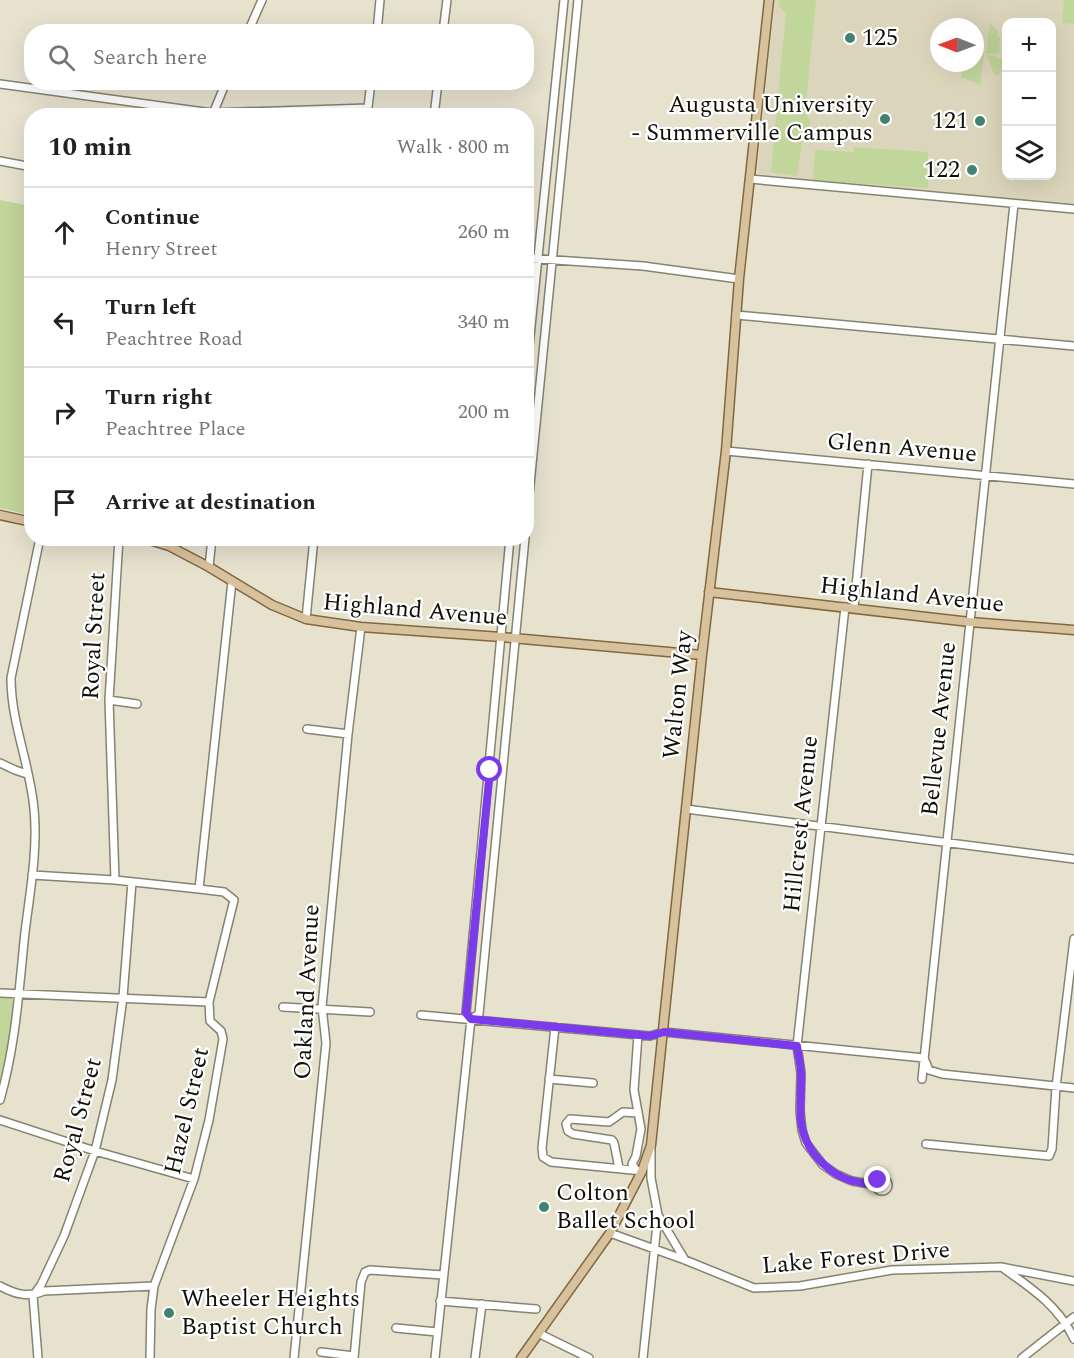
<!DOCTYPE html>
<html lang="en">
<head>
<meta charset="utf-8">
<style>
  :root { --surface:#fff; --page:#f6f6f6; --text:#202124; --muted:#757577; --line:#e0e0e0 }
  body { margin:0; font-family:Spectral,serif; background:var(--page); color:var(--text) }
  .controls { position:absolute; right:18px; top:18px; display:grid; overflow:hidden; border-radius:12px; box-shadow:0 6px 24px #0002 }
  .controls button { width:54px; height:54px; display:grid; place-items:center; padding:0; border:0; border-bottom:2px solid var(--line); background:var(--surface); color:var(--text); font:30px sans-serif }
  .compass { position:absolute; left:930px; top:18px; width:54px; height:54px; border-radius:50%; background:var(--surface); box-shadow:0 6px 24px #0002; rotate:271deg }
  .stop { position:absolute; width:18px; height:18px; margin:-14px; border:4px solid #7c3aed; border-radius:50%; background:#fff }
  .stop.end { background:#7c3aed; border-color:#fff; box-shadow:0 2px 6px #0008 }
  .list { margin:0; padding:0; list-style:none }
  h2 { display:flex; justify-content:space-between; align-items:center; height:78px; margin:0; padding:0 24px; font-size:26px }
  h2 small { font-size:20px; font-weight:400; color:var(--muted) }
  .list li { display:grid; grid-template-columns:39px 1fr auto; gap:18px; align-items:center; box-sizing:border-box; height:90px; padding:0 24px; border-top:2px solid var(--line) }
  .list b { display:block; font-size:22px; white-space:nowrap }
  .list p { margin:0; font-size:20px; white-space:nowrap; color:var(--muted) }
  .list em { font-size:20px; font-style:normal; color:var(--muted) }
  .icon { flex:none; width:33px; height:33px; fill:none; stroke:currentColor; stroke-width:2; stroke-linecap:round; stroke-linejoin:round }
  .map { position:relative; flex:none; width:1074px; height:1358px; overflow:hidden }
  .search { position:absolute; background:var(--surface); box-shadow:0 6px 24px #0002; left:24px; top:24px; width:510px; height:66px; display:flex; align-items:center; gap:15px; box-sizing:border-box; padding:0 21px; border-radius:24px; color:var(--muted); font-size:22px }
  .panel { position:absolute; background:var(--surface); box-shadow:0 6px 24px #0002; left:24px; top:108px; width:510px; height:438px; border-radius:24px }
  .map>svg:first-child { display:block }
  .built { fill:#dbd6bb; fill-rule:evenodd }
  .green { fill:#c1d69a }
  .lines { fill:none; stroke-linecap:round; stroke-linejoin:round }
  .minor-casing { stroke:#868370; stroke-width:10 }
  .major-casing { stroke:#81683e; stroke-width:11 }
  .minor { stroke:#fff; stroke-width:7 }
  .major { stroke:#d8c19d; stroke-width:8 }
  .route { stroke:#7c3aed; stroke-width:8 }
  .poi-dot { fill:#418271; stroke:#fff; stroke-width:2 }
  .labels { text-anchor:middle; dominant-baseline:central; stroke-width:4.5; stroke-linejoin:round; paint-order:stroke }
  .poi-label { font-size:24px; fill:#111009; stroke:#fff; text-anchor:start }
  .street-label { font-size:24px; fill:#111009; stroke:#fff }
</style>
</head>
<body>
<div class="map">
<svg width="1074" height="1358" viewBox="0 0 1074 1358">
  <rect width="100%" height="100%" fill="#e6e2ce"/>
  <path class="built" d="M775,0H1074V205L757,174ZM1006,22H1052V176H1006ZM939,27H975V63H939Z"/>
  <path class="green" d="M779,0H816L806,102V112L811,123L802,141L797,176L771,172L786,13L779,6Z
    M1064,0H1074V24L1062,23Z
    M990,23L998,32L997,36L1000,38L999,52L996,54L986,53Z
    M975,54L984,55L980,85L961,77L962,63H975Z
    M987,55L996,56L999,59L1006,57V65L999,75H994Z
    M854,147L928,152V188L853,183V170L852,183L813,180L815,150L854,152Z
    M0,200L31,206L32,513L30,515L0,508Z
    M0,997L11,998L13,1001L10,1035L0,1082Z"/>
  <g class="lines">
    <defs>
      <path id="minor" d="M248,32L262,0
        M377,32L380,0
        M443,32L447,0
        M0,84L212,113L368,108
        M212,116L226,82
        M367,116L371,82
        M434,116L438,82
        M0,161L32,167
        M750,179L1074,209
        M526,258L643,266L739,279
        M736,315L1074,346
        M526,376L564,0
        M726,451L1074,484
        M526,525L578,0
        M209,567L212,538
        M845,607L797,1046L801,1073L800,1111L802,1130L806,1143L823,1165L836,1174L852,1181L876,1185
        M854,607L868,464
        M306,619L314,538
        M109,700L137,704
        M307,729L348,734
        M0,763L15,770L27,774
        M686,809L1074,859
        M32,875L115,880L199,889
        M115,880L109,700L119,538
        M0,993L209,1002
        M283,1007L370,1012
        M421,1015L650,1036L664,1032L924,1058L929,1070L942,1074L1074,1088
        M471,1019L479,1014L525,538
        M555,1027L542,1148L543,1157L551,1162L642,1171
        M549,1079L593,1083
        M922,1079L1014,204
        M0,1100C16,1044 19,989 25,932C30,892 38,849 34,809C30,764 11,723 11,678L40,538
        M0,1120L95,1151L194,1179
        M926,1144L1049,1156L1052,1149L1056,1087L1074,939
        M651,1148V1178L658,1215L685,1260
        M619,1168L614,1143L612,1140L573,1134L568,1131L566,1124L570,1119L609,1122L623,1112L638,1113
        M636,1170L632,1164L636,1156L641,1129L634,1090L638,1035
        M876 1185a6 6 0 1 1 12 0a6 6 0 1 1-12 0Z
        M610,1233L685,1260L754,1288L800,1286L892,1270L1001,1267L1074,1281
        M1003,1268C1031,1288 1059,1306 1074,1339
        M0,1286C15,1294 28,1298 44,1291L154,1286
        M440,1301L536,1309
        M396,1328L437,1332
        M540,1334L589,1358
        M321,1352L354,1356
        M38,1358L33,1296L41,1285L64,1236L95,1151L112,1080L123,997L132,882
        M150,1358L151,1309L154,1286L194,1179L209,1120L223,1039L221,1031L210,1021L209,1002L234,900L224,892L199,889L232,581
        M294,1358L326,1043L322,1007L348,734L361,627
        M354,1358L361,1282L365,1272L370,1270L443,1275
        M435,1358L471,1019L466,1013L510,538
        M475,1358L482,1304
        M643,1358L658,1215
        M1022,1358L1074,1317"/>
      <path id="major" d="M0,515L32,522
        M143,538L169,546L209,567L272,605L306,619L361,627L501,637L702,655
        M709,592L970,622L1074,630
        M521,1358L610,1233L642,1171L651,1145L702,655L726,451L739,279L769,0"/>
    </defs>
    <use href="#minor" class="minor-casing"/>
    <use href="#major" class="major-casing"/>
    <use href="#minor" class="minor"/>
    <use href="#major" class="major"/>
  </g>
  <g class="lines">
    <path class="route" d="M490,770L466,1013L471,1019L650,1036L664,1032L797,1046C798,1055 801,1064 801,1074C802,1105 794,1128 815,1155C825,1167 837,1177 853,1181C860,1183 868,1183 876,1185L878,1180"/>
  </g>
  <g class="poi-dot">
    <circle cx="850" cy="38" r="6"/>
    <circle cx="885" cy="119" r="6"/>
    <circle cx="980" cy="121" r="6"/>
    <circle cx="972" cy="170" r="6"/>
    <circle cx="544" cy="1207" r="6"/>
    <circle cx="169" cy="1313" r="6"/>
  </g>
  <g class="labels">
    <g class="poi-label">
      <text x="862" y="38">125</text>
      <text x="873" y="105" text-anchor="end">Augusta University<tspan x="873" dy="28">- Summerville Campus</tspan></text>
      <text x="968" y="121" text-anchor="end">121</text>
      <text x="960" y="170" text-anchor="end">122</text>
      <text x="556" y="1193">Colton<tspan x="556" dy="28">Ballet School</tspan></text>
      <text x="181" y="1299">Wheeler Heights<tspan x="181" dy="28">Baptist Church</tspan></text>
    </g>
    <g class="street-label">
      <text transform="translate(902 448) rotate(5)">Glenn Avenue</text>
      <text transform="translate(912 595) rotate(6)">Highland Avenue</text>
      <text transform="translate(415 610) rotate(5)">Highland Avenue</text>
      <text transform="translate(94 636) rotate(-87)">Royal Street</text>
      <text transform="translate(678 695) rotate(-84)">Walton Way</text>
      <text transform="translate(939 729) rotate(-84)">Bellevue Avenue</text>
      <text transform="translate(801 824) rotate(-84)">Hillcrest Avenue</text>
      <text transform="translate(307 992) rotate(-87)">Oakland Avenue</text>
      <text transform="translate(187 1111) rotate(-77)">Hazel Street</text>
      <text transform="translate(78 1120) rotate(-75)">Royal Street</text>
      <text transform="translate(856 1258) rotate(-5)">Lake Forest Drive</text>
    </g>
  </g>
</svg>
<div class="controls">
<button>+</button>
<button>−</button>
<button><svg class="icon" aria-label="layers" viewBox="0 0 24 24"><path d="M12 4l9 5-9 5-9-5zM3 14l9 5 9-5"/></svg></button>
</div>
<svg class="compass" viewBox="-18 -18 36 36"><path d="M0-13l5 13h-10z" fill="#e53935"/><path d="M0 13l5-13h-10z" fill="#757577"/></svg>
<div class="stop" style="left:490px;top:770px"></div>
<div class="stop end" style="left:878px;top:1180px"></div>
<div class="search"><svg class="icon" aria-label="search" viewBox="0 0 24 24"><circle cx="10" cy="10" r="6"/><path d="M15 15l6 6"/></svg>Search here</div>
<section class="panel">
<h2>10 min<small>Walk · 800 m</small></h2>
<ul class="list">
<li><svg class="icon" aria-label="ahead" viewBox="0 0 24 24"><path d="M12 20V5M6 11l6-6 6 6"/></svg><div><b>Continue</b><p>Henry Street</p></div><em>260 m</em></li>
<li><svg class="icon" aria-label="left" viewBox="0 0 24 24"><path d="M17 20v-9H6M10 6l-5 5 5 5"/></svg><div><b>Turn left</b><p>Peachtree Road</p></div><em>340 m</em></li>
<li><svg class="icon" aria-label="right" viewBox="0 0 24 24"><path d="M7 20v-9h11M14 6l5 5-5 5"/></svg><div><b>Turn right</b><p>Peachtree Place</p></div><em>200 m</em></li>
<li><svg class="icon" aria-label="arrive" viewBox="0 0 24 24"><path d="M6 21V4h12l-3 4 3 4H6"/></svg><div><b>Arrive at destination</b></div></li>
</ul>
</section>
</div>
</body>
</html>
